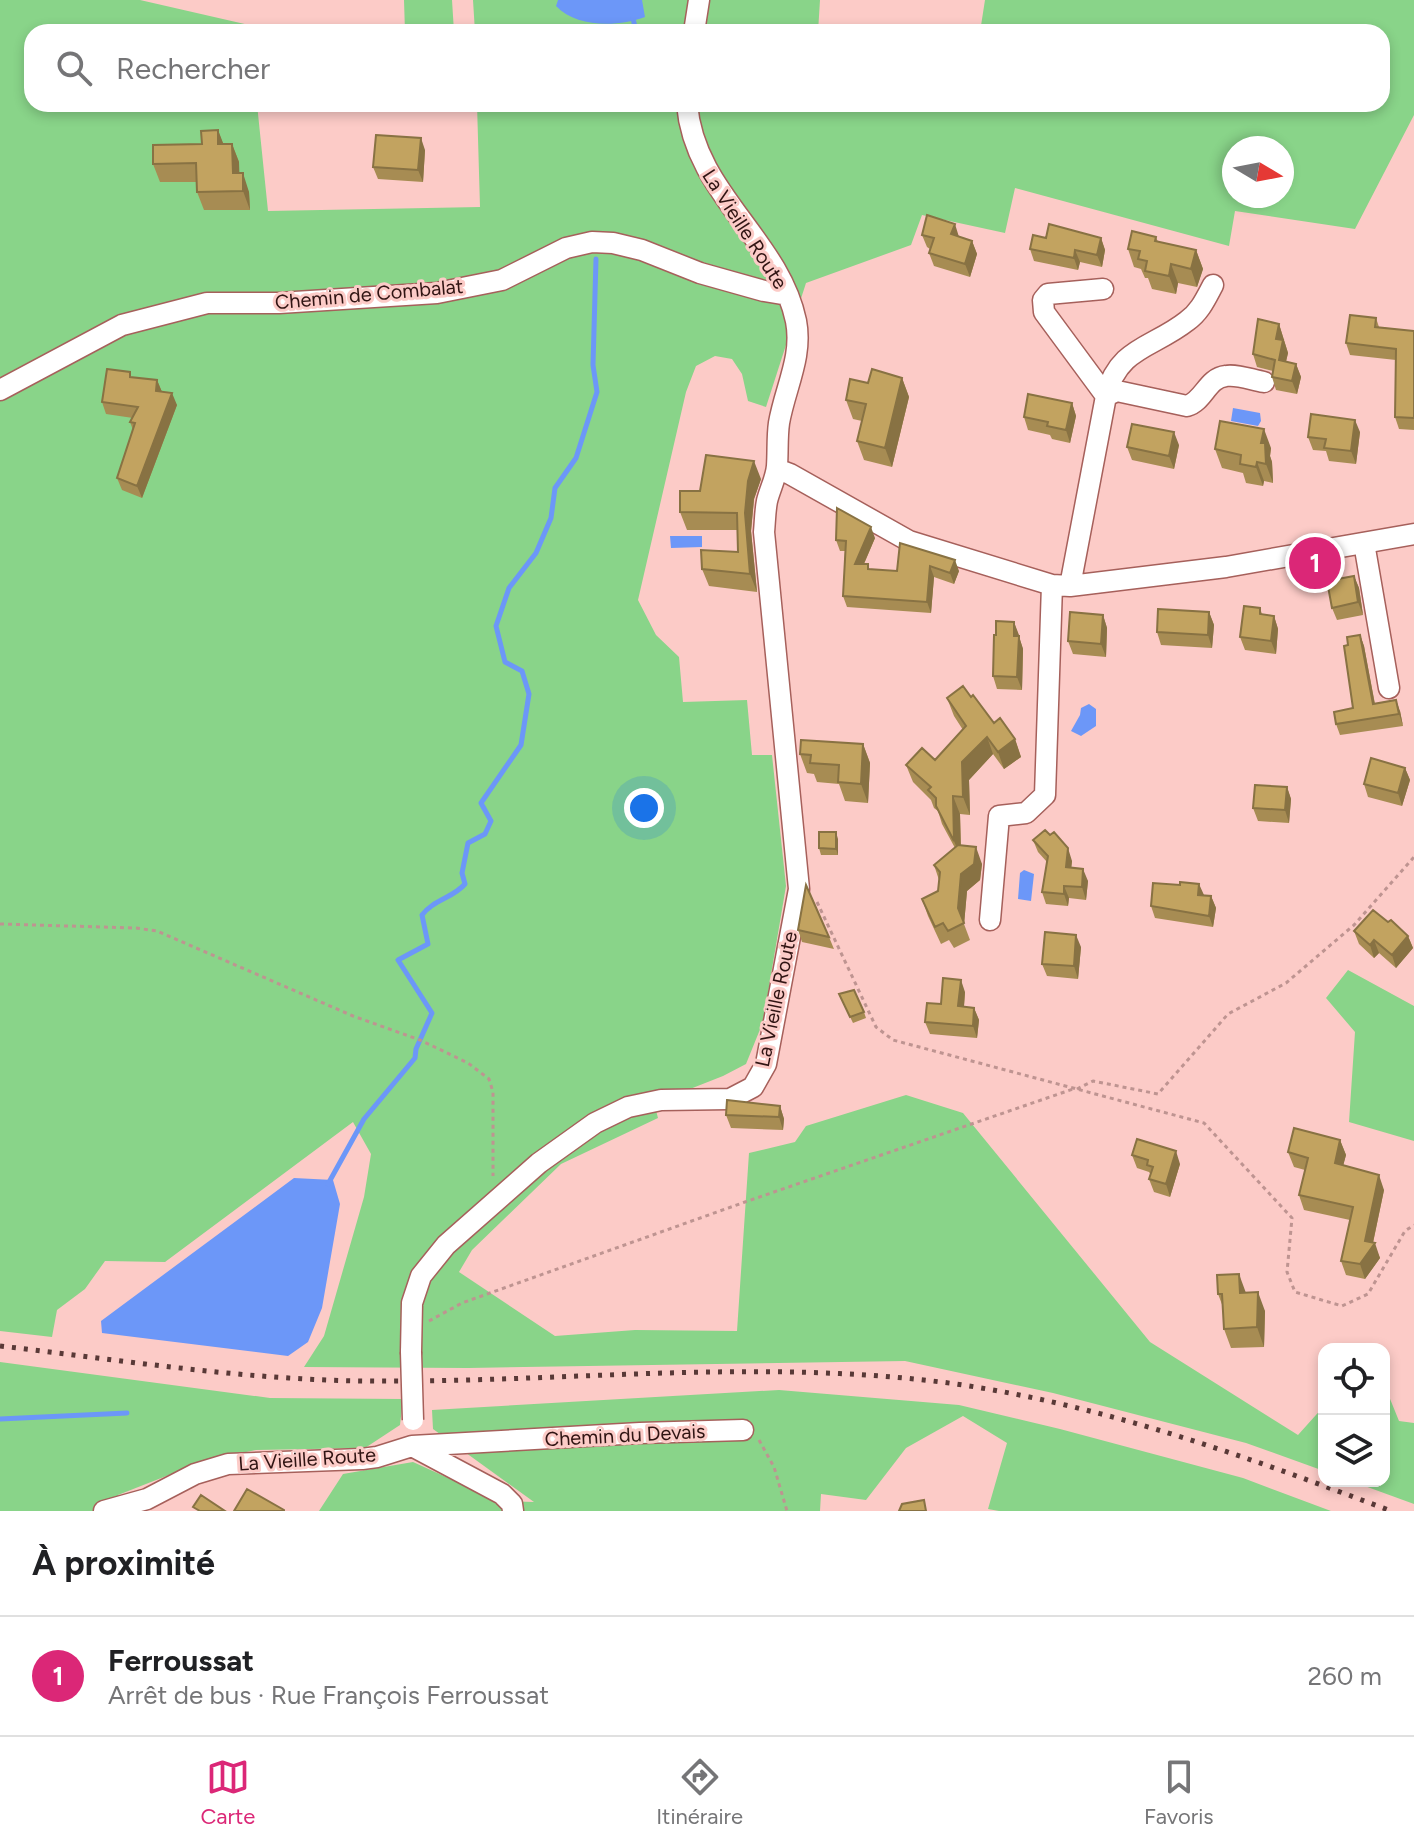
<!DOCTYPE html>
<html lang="fr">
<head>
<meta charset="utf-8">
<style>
  :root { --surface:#fff; --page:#f6f6f6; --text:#202124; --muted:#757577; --line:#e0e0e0; --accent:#db2777 }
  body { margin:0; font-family:Figtree,sans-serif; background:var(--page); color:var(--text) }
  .controls { position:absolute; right:24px; bottom:24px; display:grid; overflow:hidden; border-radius:16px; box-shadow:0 4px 12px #0003 }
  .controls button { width:72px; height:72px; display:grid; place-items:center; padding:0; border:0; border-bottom:2px solid var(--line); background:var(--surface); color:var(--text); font:40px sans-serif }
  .compass { position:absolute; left:1222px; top:136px; width:72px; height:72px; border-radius:50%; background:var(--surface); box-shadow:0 4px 12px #0003; rotate:100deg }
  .you { position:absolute; left:644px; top:808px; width:28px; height:28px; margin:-20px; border:6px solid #fff; border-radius:50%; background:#1a73e8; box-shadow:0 0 0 12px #1a73e833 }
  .badge { display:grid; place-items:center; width:52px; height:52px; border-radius:50%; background:var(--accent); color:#fff; font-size:26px; font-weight:700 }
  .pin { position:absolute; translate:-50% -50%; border:4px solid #fff; box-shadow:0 2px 8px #0006 }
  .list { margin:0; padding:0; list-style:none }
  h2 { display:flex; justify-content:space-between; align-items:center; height:104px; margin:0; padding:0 32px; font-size:34px }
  h2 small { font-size:26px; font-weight:400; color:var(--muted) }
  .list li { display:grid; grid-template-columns:52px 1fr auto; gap:24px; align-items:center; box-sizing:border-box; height:120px; padding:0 32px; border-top:2px solid var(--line) }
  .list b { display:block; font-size:30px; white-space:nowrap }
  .list p { margin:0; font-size:26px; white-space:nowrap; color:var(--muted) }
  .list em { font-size:26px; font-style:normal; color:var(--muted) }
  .icon { flex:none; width:44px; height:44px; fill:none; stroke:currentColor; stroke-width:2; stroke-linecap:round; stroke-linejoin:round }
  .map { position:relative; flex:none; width:1414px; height:1511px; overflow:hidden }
  .search { position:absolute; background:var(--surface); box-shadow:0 4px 12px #0003; left:24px; right:24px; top:24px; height:88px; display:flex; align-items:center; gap:20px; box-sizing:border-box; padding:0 28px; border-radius:24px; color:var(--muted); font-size:30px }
  .sheet { height:224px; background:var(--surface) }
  nav { display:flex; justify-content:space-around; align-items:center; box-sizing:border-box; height:112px; border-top:2px solid var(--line); background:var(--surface); font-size:22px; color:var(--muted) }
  nav a { display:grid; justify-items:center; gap:4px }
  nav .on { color:var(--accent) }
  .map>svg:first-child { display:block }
  .green { fill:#89d489; fill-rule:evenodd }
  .water { fill:#6c97f8 }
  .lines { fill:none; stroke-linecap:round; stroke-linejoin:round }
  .stream { stroke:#6c97f8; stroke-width:5 }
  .minor-casing { stroke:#a6605b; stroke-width:23 }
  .path { stroke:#be9491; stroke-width:3; stroke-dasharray:4 4; stroke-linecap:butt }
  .minor { stroke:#fff; stroke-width:20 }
  .rail { stroke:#593937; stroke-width:5; stroke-dasharray:4 8; stroke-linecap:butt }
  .minor-bridge-casing { stroke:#a6605b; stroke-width:23; stroke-linecap:butt }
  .minor-bridge { stroke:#fff; stroke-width:20 }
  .wall { fill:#a78c53 }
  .shaded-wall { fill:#887243 }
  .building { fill:#c2a360; stroke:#887243; stroke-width:2 }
  .labels { text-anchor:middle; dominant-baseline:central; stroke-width:6; stroke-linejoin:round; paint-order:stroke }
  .street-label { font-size:20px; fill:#301413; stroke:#fccbc7 }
</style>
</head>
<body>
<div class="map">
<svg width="1414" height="1511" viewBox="0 0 1414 1511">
  <rect width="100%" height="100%" fill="#fccbc7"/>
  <path class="green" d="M0,0H140L249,25L250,32H32V104H257L268,211L480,207L477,104H1382V32H980L985,0H1414V115L1355,229L1235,211L1229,246L1015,188L1005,233L922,215L911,245L806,283L766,407L748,401L742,374L732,359L715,356L696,366L686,392L638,600L656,635L679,657L683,702L747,700L752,755H772L786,886L763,1022L746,1064L723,1076L690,1089L651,1091L658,1118L561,1164L472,1250L459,1272L555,1336L635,1330L737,1331L749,1153L795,1142L806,1126L906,1095L963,1113L1150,1342L1298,1435L1324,1406V1471L1246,1443L1053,1393L905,1361L468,1368L304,1367L324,1336L364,1197L371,1154L353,1122L165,1262L105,1261L85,1289L57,1310L52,1337L0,1331ZM1234,148H1282V196H1234Z
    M404,0H452L454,32H405Z
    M473,0H820L818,32H475Z
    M1348,970L1414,1006V1141L1349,1122L1355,1032L1326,998Z
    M0,1362L270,1398L403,1399L400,1425L365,1448L256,1450L207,1460L118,1495L125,1511H0Z
    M1384,1384L1399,1421L1414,1423V1504L1351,1481H1384Z
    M779,1390L959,1405L1060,1429L1243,1478L1331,1511H999L988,1509L1007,1443L963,1416L906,1448L866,1500L821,1494L820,1511H319L343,1474L413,1462L499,1501L534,1502L433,1429L432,1410Z"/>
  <path class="water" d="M558,0H642L645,17C618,27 577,28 556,6Z
    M1233,408L1260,413L1261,421L1258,426L1231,421Z
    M702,536V547L671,548L670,536Z
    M1089,704L1096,709V726L1081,736L1071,731L1080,715L1081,708Z
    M1024,870L1034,874L1031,901L1018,899L1020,873Z
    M294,1178L333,1180L340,1204L322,1308L308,1342L288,1356L102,1333L101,1321Z"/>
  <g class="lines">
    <path class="stream" d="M633,18L636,32
      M328,1184L364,1119L415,1058L416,1049L432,1013L398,960L428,944L422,915C433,900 453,898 465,884L462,873L468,843L485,834L491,821L481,803L521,745L529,694L522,671L505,662L496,626L509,588L536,553L551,518L555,488L576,458L597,392L593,365L596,259
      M0,1419L127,1413"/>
    <defs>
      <path id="minor" d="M694,32L699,0
        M0,390L122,325L207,303H279L437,293L502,280L566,248L592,242L613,243L642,250L700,273L764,291L788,295
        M1106,396L1117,391L1187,406C1204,401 1207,378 1226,376C1237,374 1252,380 1264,382
        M1106,396C1118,347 1153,348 1187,321C1200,312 1206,298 1213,285
        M777,469L790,474L909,541L1052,585L1070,586L1226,567L1414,534
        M1364,543L1389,688
        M1070,586L1106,396L1044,312L1043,300L1048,294L1103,289
        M990,920L999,816L1026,813L1045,795L1052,585
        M411,1352L412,1303L421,1276L446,1245L539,1163L595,1123L628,1107L661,1100L730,1099L753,1087L766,1064L799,889L764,532C765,522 765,511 767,501C770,489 776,478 777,466C778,451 777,437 779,423C785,388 803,357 796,321C779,239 694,193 687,104
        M412,1446L502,1494L512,1504L513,1511
        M104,1511L147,1499L195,1474L228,1464L362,1459L377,1457L412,1446L640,1433L743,1430"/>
    </defs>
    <use href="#minor" class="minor-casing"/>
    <path class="path" d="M817,902L876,1027L893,1040L1204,1123L1292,1218L1287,1272L1295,1292L1342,1306L1368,1294L1405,1231L1414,1225
      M0,924L136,928L157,931L353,1016L420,1040L468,1063L489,1079L493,1092V1176
      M1077,1089L1093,1081L1158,1094L1228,1014L1286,983L1354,925L1414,857
      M429,1321L462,1303L745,1202L1076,1088
      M759,1440L774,1467L787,1511"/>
    <use href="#minor" class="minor"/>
    <path class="rail" d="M0,1346C122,1360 244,1380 367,1381C563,1383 761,1357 956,1384C1107,1406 1248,1457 1391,1511"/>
    <defs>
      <path id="minor-bridge" d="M411,1352L413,1420"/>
    </defs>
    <use href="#minor-bridge" class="minor-bridge-casing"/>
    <use href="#minor-bridge" class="minor-bridge"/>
  </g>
  <path class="wall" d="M218,130L223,144H232L239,162V173L249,192L250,210H204L197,192L196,182H160L153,164L202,144Z
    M425,150L423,182L378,179L373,167Z
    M922,235L959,237L972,241L977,254L970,277L934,266L929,253L930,249L927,247Z
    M1156,237L1158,242L1196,250L1203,269L1197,287L1178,283L1176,294L1152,289L1148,278H1145L1141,269L1134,267L1128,249Z
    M1046,238H1101L1105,250L1102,267L1080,262L1078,270L1034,261L1030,249Z
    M1376,318L1379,327L1414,331V430L1399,429L1395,417L1396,360L1350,355L1346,343Z
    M1279,324L1288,353L1286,362L1296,364L1301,377L1297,394L1276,390L1272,377L1273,371L1257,367L1253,354Z
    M132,377L157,380L162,392L177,405L142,498L122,490L117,478L133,430L130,422L133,418L106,414L102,402Z
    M902,378L909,397L892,467L864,460L857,441L862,421L853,419L846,400L868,383Z
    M1072,403L1076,416L1070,443L1052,439L1050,435L1028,430L1024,417Z
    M1360,432L1356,464L1329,461L1326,451L1313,450L1308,437Z
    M1179,445L1174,469L1132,460L1127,447Z
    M1271,448L1270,456L1272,462L1273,483L1264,481L1263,486L1246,483L1243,473L1222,468L1215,449Z
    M761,479L754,499L751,531L757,592L709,586L702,569L738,552L737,530H687L680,512L700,491Z
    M875,538L864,564L870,569L897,571L900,543L959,571L954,584L934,577L931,613L847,607L843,596L845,551H840L836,540Z
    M1354,576L1359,588L1363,615L1337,620L1332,608Z
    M1260,608L1262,614L1274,616L1278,629L1276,654L1245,650L1240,637Z
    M1209,612L1214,625L1212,648L1161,645L1157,632Z
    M1103,615L1107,628L1106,657L1073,654L1068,641Z
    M1014,622L1023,649L1022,690L997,689L993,676L996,635Z
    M1360,635L1364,646L1375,704L1400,711L1403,726L1340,735L1336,724L1353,708L1348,645Z
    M971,697L994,723L1015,739L1021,757L1004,769L993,754L969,780L970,815L960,814L961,846L982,864L980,880L967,891L964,924L970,940L954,948L949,940L941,944L928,916L922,899L938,891L939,880L934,865L955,848L942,824L938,811L934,808L931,800L913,782L906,765L935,760L963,730L954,716L947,698Z
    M863,744L870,763L868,803L845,801L839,784L817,782L814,774L807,773L800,754Z
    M1405,768L1410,780L1402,806L1368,797L1364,784Z
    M1287,787L1291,799L1289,823L1258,821L1253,808Z
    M838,839V855H821L819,848Z
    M1033,840L1072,861L1071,868L1088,881L1086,900L1069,898L1068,906L1046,904L1042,892L1047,862L1038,852Z
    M1204,896H1211L1216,908L1213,927L1155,918L1151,906Z
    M1388,922L1408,936L1413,948L1396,968L1379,953L1374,958L1359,944L1354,931Z
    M798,930L829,937L834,949L802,942Z
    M1081,947L1078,979L1047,976L1042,964Z
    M965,992L964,1007L974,1008L979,1020L977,1038L930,1034L925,1022L941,1004Z
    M839,994L864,1012L866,1018L853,1023Z
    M780,1106L784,1119L783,1130L731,1128L726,1115Z
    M1340,1140L1346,1155L1343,1165L1384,1190L1373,1243L1380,1258L1365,1279L1346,1275L1341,1261L1350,1220L1304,1210L1299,1195L1305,1170L1294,1167L1288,1152Z
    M1132,1155L1180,1164L1170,1197L1154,1192L1149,1179L1151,1175L1149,1172L1137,1168Z
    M1246,1293L1265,1311L1264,1347L1231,1348L1224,1329L1223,1307L1218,1294Z"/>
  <path class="shaded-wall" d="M218,130L225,148L218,144Z
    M421,138L425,150L423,182L418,170Z
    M232,144L239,162L240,192L233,173Z
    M243,173L249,192L250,210L243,191Z
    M955,224L959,237L951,234Z
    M1101,238L1105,250L1102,267L1097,255Z
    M972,241L977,254L970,277L965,264Z
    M1075,250L1080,262L1078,270L1074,258Z
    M1196,250L1203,269L1197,287L1191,269Z
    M1171,264L1178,283L1176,294L1169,276Z
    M1279,324L1288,353L1283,373L1279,360L1276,339Z
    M1296,364L1301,377L1297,394L1292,381Z
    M902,378L909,397L892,467L885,448Z
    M157,380L162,392L156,391Z
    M172,393L177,405L142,498L137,486Z
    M1072,403L1076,416L1070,443L1066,430Z
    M1355,420L1360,432L1356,464L1351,451Z
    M1264,429L1271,448L1270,456L1272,462L1273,483L1266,464L1261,443Z
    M1174,432L1179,445L1174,469L1169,456Z
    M754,461L761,479L754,499L751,531L757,592L750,574L745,513L748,481Z
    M1257,462L1264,481L1263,486L1256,467Z
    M871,527L875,538L859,575L855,564Z
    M955,560L959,571L954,584L950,573Z
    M930,566L934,577L931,613L927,602Z
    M1354,576L1359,588L1363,615L1358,602Z
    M1209,612L1214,625L1212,648L1208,635Z
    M1103,615L1107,628L1106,657L1101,644Z
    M1274,616L1278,629L1276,654L1271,641Z
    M1014,622L1019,635L1018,648L1014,636Z
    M1360,635L1364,646L1377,716L1373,704Z
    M1019,636L1023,649L1022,690L1017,677Z
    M1396,700L1400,711L1403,726L1399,714Z
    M987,737L993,754L969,780L970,815L963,797L962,762Z
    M1015,739L1021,757L1004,769L998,752Z
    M863,744L870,763L868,803L861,784Z
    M1405,768L1410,780L1402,806L1398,793Z
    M1287,787L1291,799L1289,823L1285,810Z
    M953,796L960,814L961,858L954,841Z
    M836,832L838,839V855L836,849Z
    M976,847L982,864L980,880L967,891L964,925L958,908L961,874Z
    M1068,848L1072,861L1070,880L1066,867Z
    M1083,869L1088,881L1086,900L1082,887Z
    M1199,884L1204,895H1198Z
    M1064,886L1069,898L1068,906L1064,894Z
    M1211,896L1216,908L1213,927L1209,916Z
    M1076,935L1081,947L1078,979L1074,966Z
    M1408,936L1413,948L1396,968L1392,955Z
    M1374,940L1379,953L1374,958L1370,945Z
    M961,980L965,992L963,1018L958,1006Z
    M974,1008L979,1020L977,1038L973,1026Z
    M780,1106L784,1119L783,1130L779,1117Z
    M1340,1140L1346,1155L1340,1178L1335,1163Z
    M1176,1151L1180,1164L1170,1197L1166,1184Z
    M1379,1175L1384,1190L1372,1247L1375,1243L1380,1258L1365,1279L1360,1264Z
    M1239,1274L1246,1293H1240Z
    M1258,1292L1265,1311L1264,1347L1257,1327Z"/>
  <path class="building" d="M218,130V144H232L233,173H243V191L197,192L196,163L153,164V145L202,144L201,131Z
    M376,135L421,138L418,170L373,167Z
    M927,215L955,224L951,234L972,241L965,264L929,253L934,238L922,235Z
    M1049,224L1101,238L1097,255L1075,250L1074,258L1030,249L1033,235L1046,238Z
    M1132,231L1156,237L1155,241L1196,250L1191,269L1171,264L1169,276L1145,271L1147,261L1138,259L1140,251L1128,249Z
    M1350,315L1376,318L1375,327L1414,331V418L1395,417L1396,349L1346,343Z
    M1258,319L1279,324L1276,339L1283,340L1279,360L1296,364L1292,381L1272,377L1275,360L1253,354Z
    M107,369L130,372V377L157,380L156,391L172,393L137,486L117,478L135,423L130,422L138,407L102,402Z
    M872,369L902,378L885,448L857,441L866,404L846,400L850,379L868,383Z
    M1028,394L1072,403L1066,430L1047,426L1048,422L1024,417Z
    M1311,414L1355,420L1351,451L1324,448L1326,439L1308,437Z
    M1220,421L1264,429L1261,443H1265L1266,464L1257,462L1256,467L1240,464L1241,455L1215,449Z
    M1132,424L1174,432L1169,456L1127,447Z
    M706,455L754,461L748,481L745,513L750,574L702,569L701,550L738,552L737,513L680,512V491H700Z
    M837,508L871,527L855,564H868V569L897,571L900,543L955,560L950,573L930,566L927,602L843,596L846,541L836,540Z
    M1354,576L1358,602L1332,608L1327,581Z
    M1244,606L1260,608V614L1274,616L1271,641L1240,637Z
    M1158,609L1209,612L1208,635L1157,632Z
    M1070,612L1103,615L1101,644L1068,641Z
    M996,621L1014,622V636H1019L1017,677L993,676L994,635H996Z
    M1360,635L1373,704L1396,700L1399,714L1336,724L1334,712L1353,708L1344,646L1348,645L1347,637Z
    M963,686L971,697L973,695L994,723L1000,718L1015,739L998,752L987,737L962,762L963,797L953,796L954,841L936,806V798L928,790L931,787L906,765L922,748L935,760L966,726L947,698Z
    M801,740L863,744L861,784L838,782L839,765L810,763L811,755L800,754Z
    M1371,758L1405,768L1398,793L1364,784Z
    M1255,785L1287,787L1285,810L1253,808Z
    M1045,830L1050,835L1054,832L1068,848L1066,867L1083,869L1082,887L1064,886V894L1042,892L1048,856L1033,840Z
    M819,832H836V849L819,848Z
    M958,845L976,847L974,864L961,874L958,908L964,923L948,931L943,923L935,927L922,899L938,891L940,872L934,865Z
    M1180,882L1199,884L1198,895L1211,896L1209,916L1151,906L1153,883L1180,885Z
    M806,885L821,919L829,937L798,930Z
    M1373,910L1388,922L1391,920L1408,936L1392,955L1374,940L1370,945L1354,931Z
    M1045,932L1076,935L1074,966L1042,964Z
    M943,978L961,980L958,1006L974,1008L973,1026L925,1022L927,1003L941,1004Z
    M854,990L864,1012L850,1017L839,994Z
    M727,1100L780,1106L779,1117L726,1115Z
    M1294,1128L1340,1140L1335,1163L1379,1175L1365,1241L1375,1243L1360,1264L1341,1261L1353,1207L1299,1195L1308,1158L1288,1152Z
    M1137,1139L1176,1151L1166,1184L1149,1179L1153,1167L1147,1165L1148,1160L1132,1155Z
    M1239,1274L1240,1293L1258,1292L1257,1327L1224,1329L1222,1294H1218L1217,1275Z
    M247,1489L284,1510V1511H234Z
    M201,1495L225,1511H200L193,1507Z
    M924,1500L926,1511H899L902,1504Z"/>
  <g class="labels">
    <g class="street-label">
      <text transform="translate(745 229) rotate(57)">La Vieille Route</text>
      <text transform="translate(369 294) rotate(-5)">Chemin de Combalat</text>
      <text transform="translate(776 999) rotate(-78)">La Vieille Route</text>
      <text transform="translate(625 1435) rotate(-3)">Chemin du Devais</text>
      <text transform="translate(307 1459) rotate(-4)">La Vieille Route</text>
    </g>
  </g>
</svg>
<div class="controls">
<button><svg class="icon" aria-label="locate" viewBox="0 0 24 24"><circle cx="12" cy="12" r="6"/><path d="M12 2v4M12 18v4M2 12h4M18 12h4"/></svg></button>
<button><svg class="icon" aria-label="layers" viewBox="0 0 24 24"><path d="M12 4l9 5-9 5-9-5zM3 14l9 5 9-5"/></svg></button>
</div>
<svg class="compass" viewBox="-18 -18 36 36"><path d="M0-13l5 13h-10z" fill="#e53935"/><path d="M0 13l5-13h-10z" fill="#757577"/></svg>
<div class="you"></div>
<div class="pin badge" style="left:1315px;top:563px">1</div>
<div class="search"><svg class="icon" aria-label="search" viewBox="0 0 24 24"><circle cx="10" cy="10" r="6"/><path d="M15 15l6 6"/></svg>Rechercher</div>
</div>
<section class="sheet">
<h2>À proximité<small></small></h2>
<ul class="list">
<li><span class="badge">1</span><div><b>Ferroussat</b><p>Arrêt de bus · Rue François Ferroussat</p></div><em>260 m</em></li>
</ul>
</section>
<nav>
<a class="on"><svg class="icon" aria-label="map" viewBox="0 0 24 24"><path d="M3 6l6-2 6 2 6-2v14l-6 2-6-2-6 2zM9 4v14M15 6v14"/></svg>Carte</a>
<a><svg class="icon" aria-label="directions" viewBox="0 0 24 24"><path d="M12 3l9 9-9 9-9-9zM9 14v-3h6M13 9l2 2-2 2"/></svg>Itinéraire</a>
<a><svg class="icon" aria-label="saved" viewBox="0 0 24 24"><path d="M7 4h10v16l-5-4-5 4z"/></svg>Favoris</a>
</nav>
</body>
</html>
